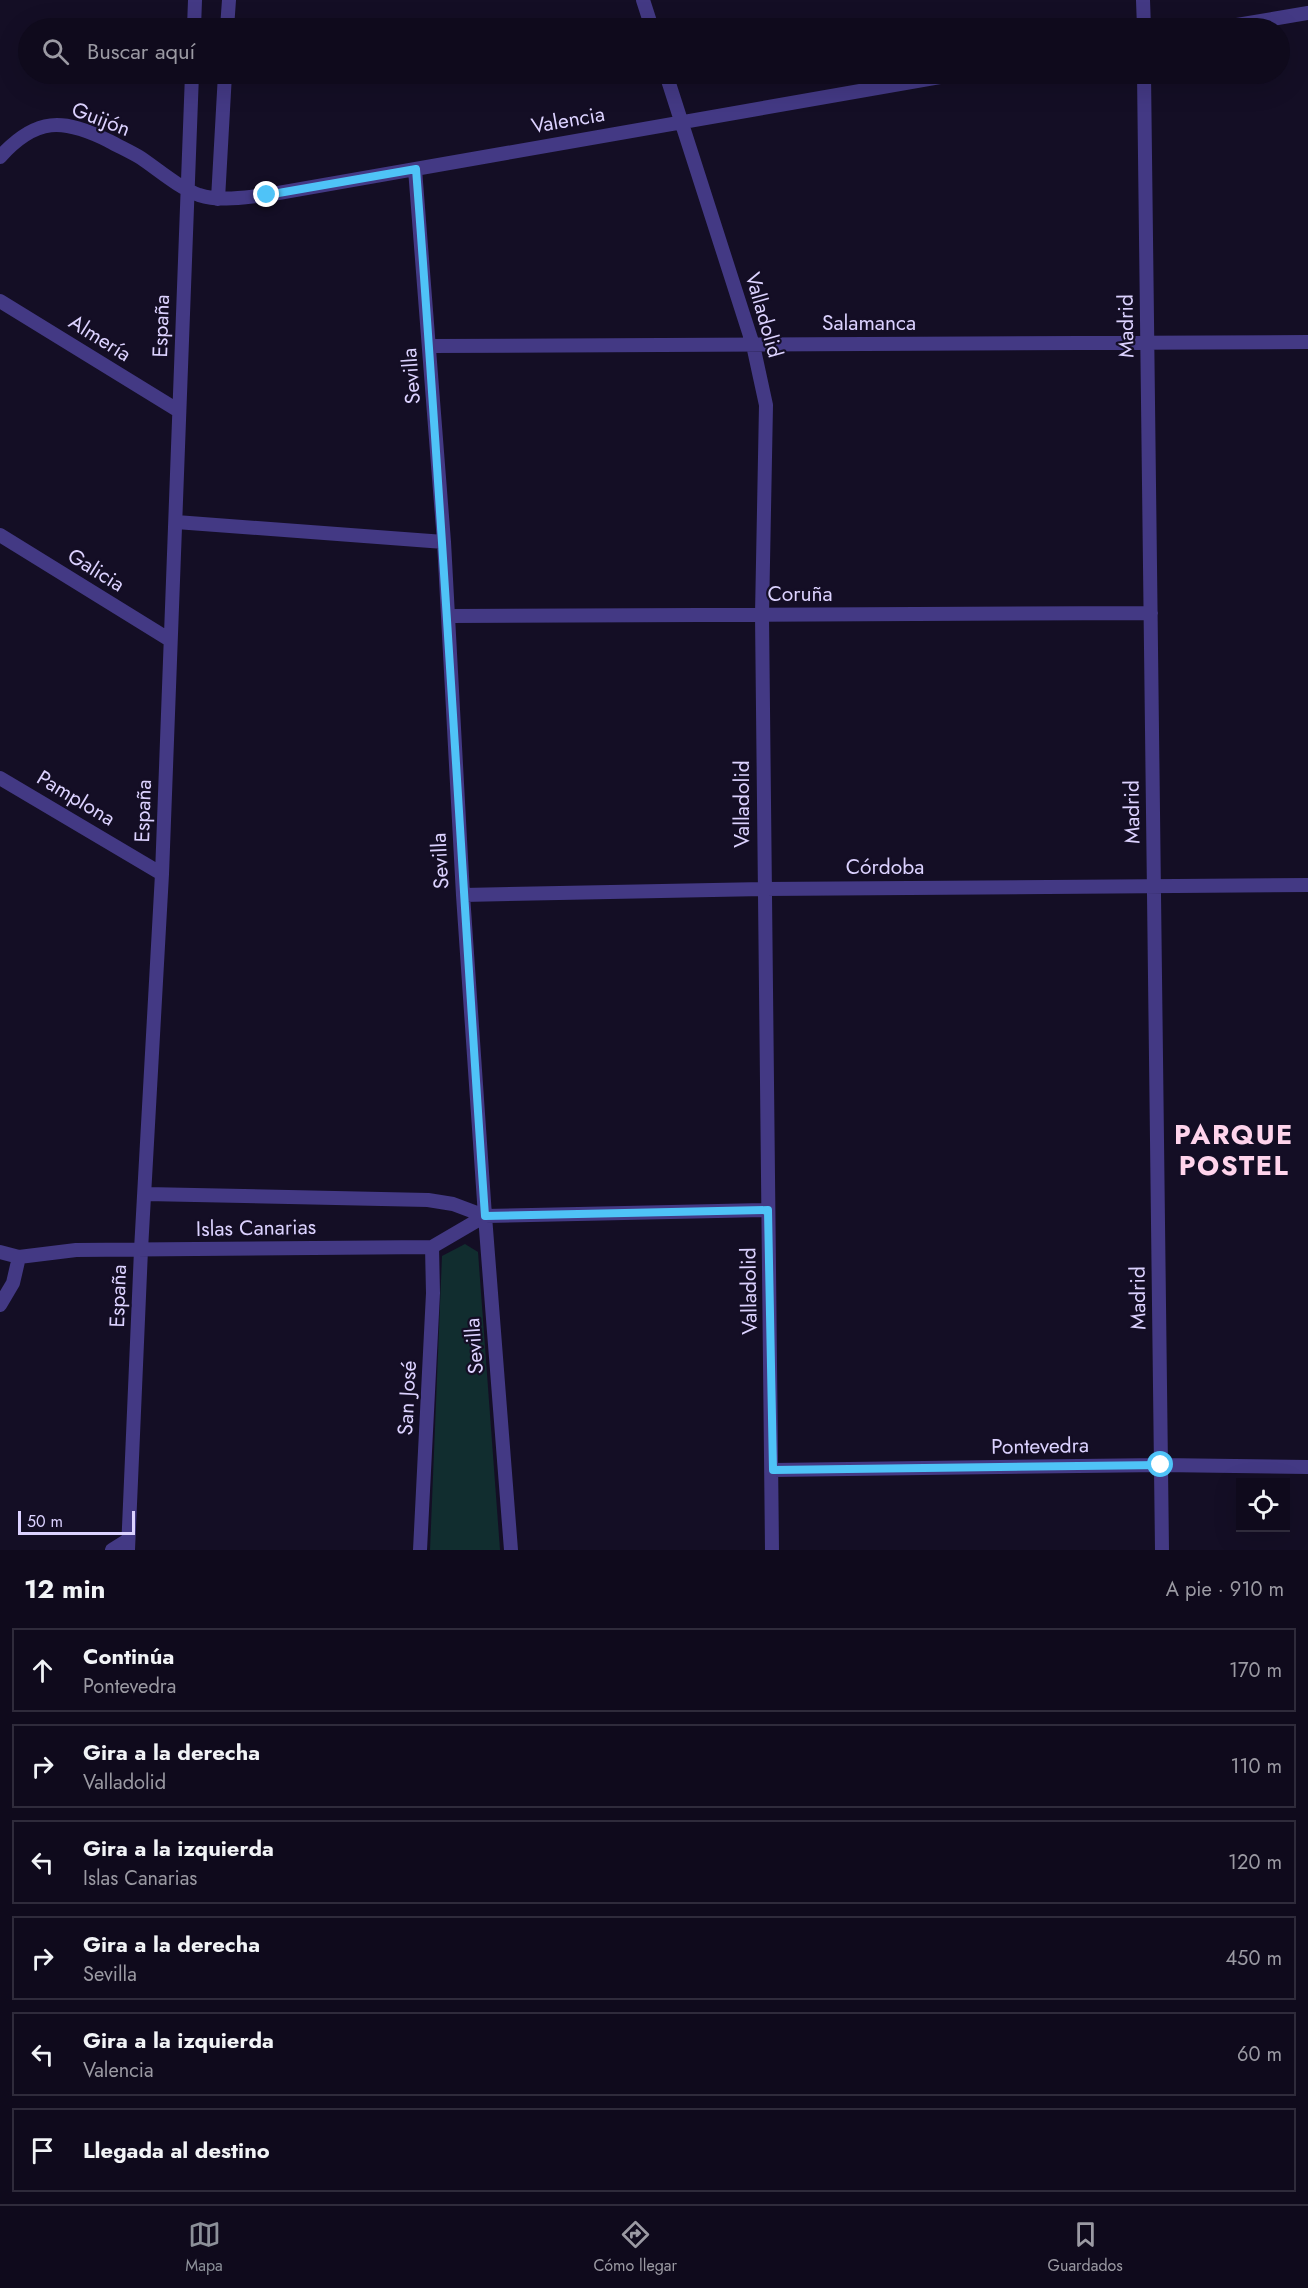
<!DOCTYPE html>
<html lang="es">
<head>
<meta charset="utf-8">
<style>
  :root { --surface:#0f0a1c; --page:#1d1829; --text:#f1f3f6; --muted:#9b9aa3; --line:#2f2b3b; --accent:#8c9099 }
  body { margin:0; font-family:Jost,sans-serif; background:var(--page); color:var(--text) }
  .controls { position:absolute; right:18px; bottom:18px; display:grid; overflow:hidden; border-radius:0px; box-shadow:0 6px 24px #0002 }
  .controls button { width:54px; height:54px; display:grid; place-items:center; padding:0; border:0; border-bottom:2px solid var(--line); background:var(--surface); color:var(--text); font:30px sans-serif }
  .scale { position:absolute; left:18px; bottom:15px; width:117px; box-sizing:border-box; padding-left:6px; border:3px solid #dcd2ff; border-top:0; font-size:16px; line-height:21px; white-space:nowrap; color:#dcd2ff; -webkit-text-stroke:4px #140e25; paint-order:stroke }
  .stop { position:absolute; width:18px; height:18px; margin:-14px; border:4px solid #4fc3f7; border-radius:50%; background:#fff }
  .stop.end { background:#4fc3f7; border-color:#fff; box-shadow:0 2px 6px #0008 }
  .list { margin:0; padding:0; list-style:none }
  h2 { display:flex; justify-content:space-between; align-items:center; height:78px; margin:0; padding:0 24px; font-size:26px }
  h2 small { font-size:20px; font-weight:400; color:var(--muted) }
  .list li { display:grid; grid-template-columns:39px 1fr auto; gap:18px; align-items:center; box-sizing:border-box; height:84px; margin:0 12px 12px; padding:0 12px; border:2px solid var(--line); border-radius:0px }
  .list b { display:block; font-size:22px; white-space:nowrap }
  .list p { margin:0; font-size:20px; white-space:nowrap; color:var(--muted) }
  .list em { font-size:20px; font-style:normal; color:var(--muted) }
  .icon { flex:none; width:33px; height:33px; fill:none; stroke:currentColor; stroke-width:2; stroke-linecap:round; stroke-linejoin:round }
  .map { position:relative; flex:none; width:1308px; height:1550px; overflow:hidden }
  .search { position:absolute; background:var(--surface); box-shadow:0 6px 24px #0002; left:18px; right:18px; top:18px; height:66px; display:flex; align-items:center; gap:15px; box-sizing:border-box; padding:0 21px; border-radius:33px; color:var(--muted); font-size:22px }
  .sheet { height:654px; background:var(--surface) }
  nav { display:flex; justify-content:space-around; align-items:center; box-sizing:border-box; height:84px; border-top:2px solid var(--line); background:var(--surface); font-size:16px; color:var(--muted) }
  nav a { display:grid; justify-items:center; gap:3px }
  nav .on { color:var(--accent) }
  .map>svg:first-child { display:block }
  .green { fill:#112d2f }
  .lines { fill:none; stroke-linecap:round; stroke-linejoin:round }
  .street { stroke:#433984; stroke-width:14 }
  .route { stroke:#4fc3f7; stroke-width:8 }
  .labels { text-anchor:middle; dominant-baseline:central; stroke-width:4.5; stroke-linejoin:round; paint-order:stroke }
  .street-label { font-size:21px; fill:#dcd2ff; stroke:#140e25 }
  .district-label { font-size:27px; font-weight:bold; letter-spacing:1.5px; fill:#ffd4ec; stroke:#140e25 }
</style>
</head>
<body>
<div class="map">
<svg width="1308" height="1550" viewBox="0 0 1308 1550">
  <rect width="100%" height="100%" fill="#140e25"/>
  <path class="green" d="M465,1244L478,1252L500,1550H430L442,1256Z"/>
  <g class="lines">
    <path class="street" d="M643,0L652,28
      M1143,0L1144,28
      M194,28L195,0
      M227,28L229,0
      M1219,28L1308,13
      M666,74L753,345L766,405L762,615L772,1550
      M1144,74L1162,1550
      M0,157C36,117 63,118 109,141C120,147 131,152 141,158C160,171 178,187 199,195C221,202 245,197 267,195L957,74
      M415,169L444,542L463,895L485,1216L511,1550
      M218,199L225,74
      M0,301L179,411
      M430,346L1308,342
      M176,522L444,542
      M0,535L170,640
      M449,616L1151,613
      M0,778L162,874
      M463,895L764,889L1308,885
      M146,1194L428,1200L453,1204L485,1216
      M0,1252L19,1257L76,1250L432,1247L485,1216L768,1210
      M0,1305L13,1283L19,1257
      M773,1470L1161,1465L1308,1467
      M112,1550L128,1540
      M128,1550L141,1250L162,874L192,74
      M420,1550L433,1293L432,1247"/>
  </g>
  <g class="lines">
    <path class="route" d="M267,195L416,169C443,518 461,867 485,1216L768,1210L773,1470L1161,1465"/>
  </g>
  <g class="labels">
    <g class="street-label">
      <text transform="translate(101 119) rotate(21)">Guijón</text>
      <text transform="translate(568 120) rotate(-10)">Valencia</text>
      <text transform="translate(764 315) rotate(74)">Valladolid</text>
      <text x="869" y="323">Salamanca</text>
      <text transform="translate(161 326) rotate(-88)">España</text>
      <text transform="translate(1126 326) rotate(-91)">Madrid</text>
      <text transform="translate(100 338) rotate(32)">Almería</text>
      <text transform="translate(411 376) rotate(-94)">Sevilla</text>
      <text transform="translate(96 570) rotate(32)">Galicia</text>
      <text x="800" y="594">Coruña</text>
      <text transform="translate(76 798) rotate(31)">Pamplona</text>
      <text transform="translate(742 804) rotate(-90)">Valladolid</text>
      <text transform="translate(143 811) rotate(-88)">España</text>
      <text transform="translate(1132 812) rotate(-91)">Madrid</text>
      <text transform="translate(440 861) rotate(-93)">Sevilla</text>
      <text x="885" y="867">Córdoba</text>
      <text transform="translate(256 1228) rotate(-1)">Islas Canarias</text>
      <text transform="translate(749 1291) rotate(-91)">Valladolid</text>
      <text transform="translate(118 1296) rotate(-88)">España</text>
      <text transform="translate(1138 1298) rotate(-91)">Madrid</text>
      <text transform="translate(474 1346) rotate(-94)">Sevilla</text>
      <text transform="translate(407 1398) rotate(-87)">San José</text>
      <text transform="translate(1040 1446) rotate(-1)">Pontevedra</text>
    </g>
    <g class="district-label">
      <text x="1234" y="1134">PARQUE<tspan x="1234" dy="31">POSTEL</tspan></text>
    </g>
  </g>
</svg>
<div class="controls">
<button><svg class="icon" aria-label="locate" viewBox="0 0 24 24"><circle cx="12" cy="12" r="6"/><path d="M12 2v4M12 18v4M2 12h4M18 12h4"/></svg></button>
</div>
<div class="scale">50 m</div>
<div class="stop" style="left:1161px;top:1465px"></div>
<div class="stop end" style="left:267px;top:195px"></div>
<div class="search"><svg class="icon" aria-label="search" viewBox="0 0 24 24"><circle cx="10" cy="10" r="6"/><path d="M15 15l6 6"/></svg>Buscar aquí</div>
</div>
<section class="sheet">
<h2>12 min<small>A pie · 910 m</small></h2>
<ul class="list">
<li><svg class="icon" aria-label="ahead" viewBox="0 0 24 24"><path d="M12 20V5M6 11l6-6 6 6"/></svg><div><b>Continúa</b><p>Pontevedra</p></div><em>170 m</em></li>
<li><svg class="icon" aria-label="right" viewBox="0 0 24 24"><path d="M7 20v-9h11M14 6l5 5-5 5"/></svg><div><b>Gira a la derecha</b><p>Valladolid</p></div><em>110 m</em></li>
<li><svg class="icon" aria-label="left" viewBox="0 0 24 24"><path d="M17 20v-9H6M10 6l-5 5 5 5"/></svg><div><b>Gira a la izquierda</b><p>Islas Canarias</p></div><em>120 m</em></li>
<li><svg class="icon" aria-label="right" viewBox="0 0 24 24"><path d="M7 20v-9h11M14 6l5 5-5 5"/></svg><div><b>Gira a la derecha</b><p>Sevilla</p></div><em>450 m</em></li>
<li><svg class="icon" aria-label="left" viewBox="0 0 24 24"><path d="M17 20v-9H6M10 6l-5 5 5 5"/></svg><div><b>Gira a la izquierda</b><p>Valencia</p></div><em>60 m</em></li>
<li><svg class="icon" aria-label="arrive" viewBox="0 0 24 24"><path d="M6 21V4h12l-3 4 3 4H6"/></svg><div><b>Llegada al destino</b></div></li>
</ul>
</section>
<nav>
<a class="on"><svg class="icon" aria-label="map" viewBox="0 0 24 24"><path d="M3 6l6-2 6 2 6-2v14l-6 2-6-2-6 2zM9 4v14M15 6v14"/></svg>Mapa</a>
<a><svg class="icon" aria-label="directions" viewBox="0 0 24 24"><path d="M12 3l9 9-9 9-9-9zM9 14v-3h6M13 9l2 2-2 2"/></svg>Cómo llegar</a>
<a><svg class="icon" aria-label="saved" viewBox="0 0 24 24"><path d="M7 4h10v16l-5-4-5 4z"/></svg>Guardados</a>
</nav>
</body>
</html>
